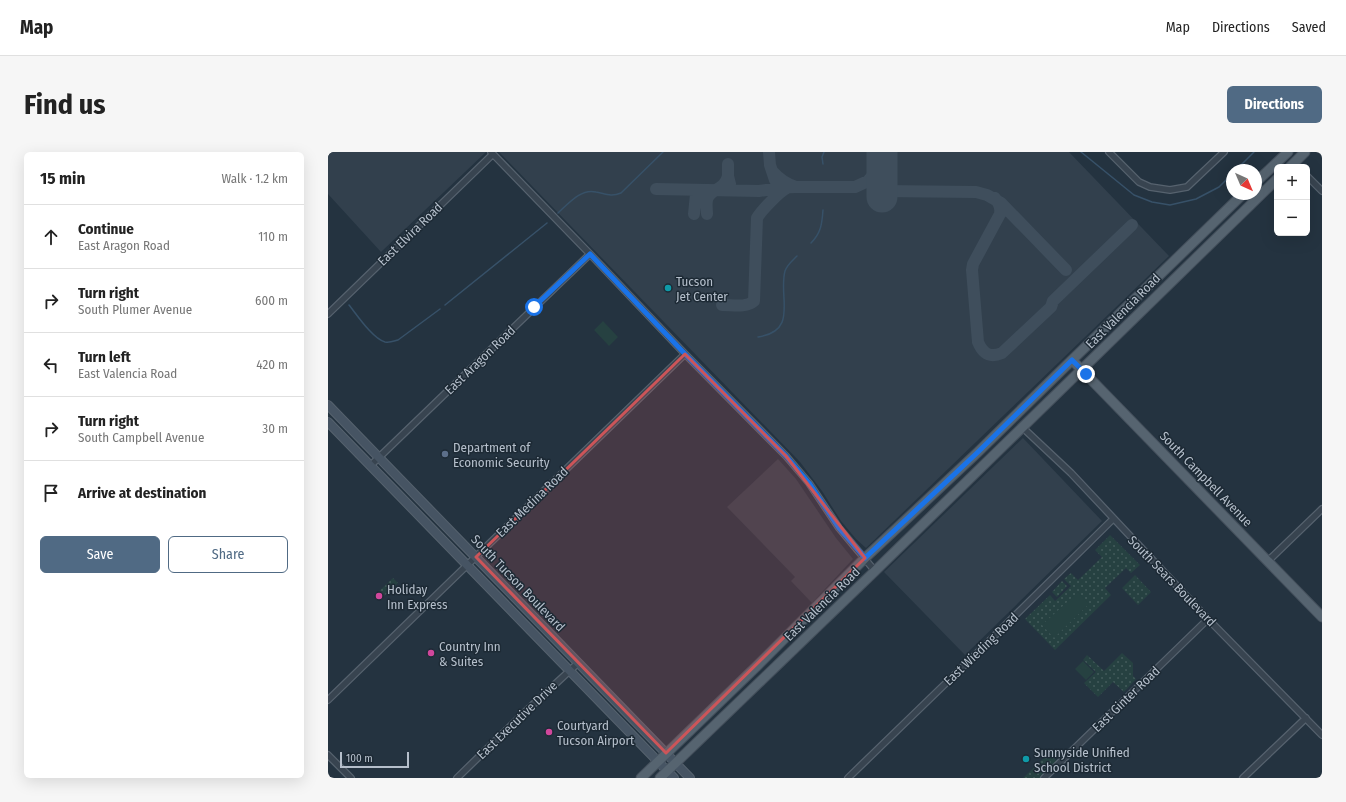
<!DOCTYPE html>
<html lang="en">
<head>
<meta charset="utf-8">
<style>
  :root { --surface:#fff; --page:#f6f6f6; --text:#222; --muted:#767676; --line:#e0e0e0; --accent:#506a84 }
  body { margin:0; font-family:"Fira Sans Condensed",sans-serif; background:var(--page); color:var(--text) }
  .controls { position:absolute; right:12px; top:12px; display:grid; overflow:hidden; border-radius:6px; box-shadow:0 4px 16px #0002 }
  .controls button { width:36px; height:36px; display:grid; place-items:center; padding:0; border:0; border-bottom:1px solid var(--line); background:var(--surface); color:var(--text); font:20px sans-serif }
  .compass { position:absolute; left:898px; top:12px; width:36px; height:36px; border-radius:50%; background:var(--surface); box-shadow:0 4px 16px #0002; rotate:136deg }
  .scale { position:absolute; left:12px; bottom:10px; width:69px; box-sizing:border-box; padding-left:4px; border:2px solid #b5bfcb; border-top:0; font-size:11px; line-height:14px; white-space:nowrap; color:#b5bfcb; -webkit-text-stroke:3px #1d2a35; paint-order:stroke }
  .stop { position:absolute; width:12px; height:12px; margin:-9px; border:3px solid #1a73e8; border-radius:50%; background:#fff }
  .stop.end { background:#1a73e8; border-color:#fff; box-shadow:0 1px 4px #0008 }
  .list { margin:0; padding:0; list-style:none }
  h2 { display:flex; justify-content:space-between; align-items:center; height:52px; margin:0; padding:0 16px; font-size:17px }
  h2 small { font-size:13px; font-weight:400; color:var(--muted) }
  .list li { display:grid; grid-template-columns:26px 1fr auto; gap:12px; align-items:center; box-sizing:border-box; height:64px; padding:0 16px; border-top:1px solid var(--line) }
  .list b { display:block; font-size:15px; white-space:nowrap }
  .list p { margin:0; font-size:13px; white-space:nowrap; color:var(--muted) }
  .list em { font-size:13px; font-style:normal; color:var(--muted) }
  .actions { display:flex; gap:8px; padding:12px 16px }
  .actions a { flex:1; padding:9px 0; border:1px solid var(--accent); border-radius:6px; text-align:center; font-size:14px; color:var(--accent) }
  .actions .main { background:var(--accent); color:#fff }
  .icon { flex:none; width:22px; height:22px; fill:none; stroke:currentColor; stroke-width:2; stroke-linecap:round; stroke-linejoin:round }
  .map { position:relative; flex:none; width:994px; height:626px; overflow:hidden; border-radius:6px }
  header { display:flex; align-items:center; gap:24px; box-sizing:border-box; height:56px; padding:0 20px; background:var(--surface); border-bottom:1px solid var(--line) }
  header strong { font-size:19px }
  nav { display:flex; gap:22px; margin-inline-start:auto; font-size:14px }
  .intro { display:flex; align-items:center; justify-content:space-between; box-sizing:border-box; height:96px; padding:0 24px }
  h1 { margin:0; font-size:28px }
  .button { padding:10px 18px; border-radius:6px; background:var(--accent); color:#fff; font-size:14px; font-weight:700 }
  main { display:flex; gap:24px; padding:0 24px }
  aside { flex:1; background:var(--surface); border-radius:6px; box-shadow:0 4px 16px #0002 }
  .map>svg:first-child { display:block }
  .airport { fill:#32404d }
  .grass { fill:url(#grass-dots) }
  .pitch { fill:#264141 }
  .lines { fill:none; stroke-linecap:round; stroke-linejoin:round }
  .stream { stroke:#375168; stroke-width:1.5 }
  .taxiway { stroke:#3f4e5c; stroke-width:12 }
  .runway { stroke:#3f4e5c; stroke-width:31 }
  .minor-casing { stroke:#56626e; stroke-width:8 }
  .secondary-casing { stroke:#56626e; stroke-width:10 }
  .primary-casing { stroke:#45505c; stroke-width:11 }
  .minor { stroke:#384450; stroke-width:5.5 }
  .secondary { stroke:#465463; stroke-width:8 }
  .primary { stroke:#566470; stroke-width:9 }
  .route { stroke:#1a73e8; stroke-width:5 }
  .marked { fill:#cc5559; fill-opacity:0.2; stroke:#cc5559; stroke-width:3; stroke-linejoin:round }
  .culture-dot { fill:#0f9aa8; stroke:#1d2a35; stroke-width:1.5 }
  .service-dot { fill:#5c6f8a; stroke:#1d2a35; stroke-width:1.5 }
  .hotel-dot { fill:#d1479c; stroke:#1d2a35; stroke-width:1.5 }
  .labels { text-anchor:middle; dominant-baseline:central; stroke-width:3; stroke-linejoin:round; paint-order:stroke }
  .street-label { font-size:13px; fill:#b5bfcb; stroke:#1d2a35 }
  .poi-label { font-size:13px; fill:#b5bfcb; stroke:#1d2a35; text-anchor:start }
</style>
</head>
<body>
<header>
<strong>Map</strong>
<nav><a>Map</a><a>Directions</a><a>Saved</a></nav>
</header>
<div class="intro"><h1>Find us</h1><a class="button">Directions</a></div>
<main>
<aside>
<h2>15 min<small>Walk · 1.2 km</small></h2>
<ul class="list">
<li><svg class="icon" aria-label="ahead" viewBox="0 0 24 24"><path d="M12 20V5M6 11l6-6 6 6"/></svg><div><b>Continue</b><p>East Aragon Road</p></div><em>110 m</em></li>
<li><svg class="icon" aria-label="right" viewBox="0 0 24 24"><path d="M7 20v-9h11M14 6l5 5-5 5"/></svg><div><b>Turn right</b><p>South Plumer Avenue</p></div><em>600 m</em></li>
<li><svg class="icon" aria-label="left" viewBox="0 0 24 24"><path d="M17 20v-9H6M10 6l-5 5 5 5"/></svg><div><b>Turn left</b><p>East Valencia Road</p></div><em>420 m</em></li>
<li><svg class="icon" aria-label="right" viewBox="0 0 24 24"><path d="M7 20v-9h11M14 6l5 5-5 5"/></svg><div><b>Turn right</b><p>South Campbell Avenue</p></div><em>30 m</em></li>
<li><svg class="icon" aria-label="arrive" viewBox="0 0 24 24"><path d="M6 21V4h12l-3 4 3 4H6"/></svg><div><b>Arrive at destination</b></div></li>
</ul>
<div class="actions"><a class="main">Save</a><a>Share</a></div>
</aside>
<div class="map">
<svg width="994" height="626" viewBox="0 0 994 626">
  <defs>
    <pattern id="grass-dots" width="8" height="8" patternUnits="userSpaceOnUse"><rect width="8" height="8" fill="#264141"/><path d="M2 2h.1M6 6h.1" fill="none" stroke="#435b5b" stroke-width="1.8" stroke-linecap="round"/></pattern>
  </defs>
  <rect width="100%" height="100%" fill="#243340"/>
  <path class="airport" d="M0,0H158L53,100L0,42Z
    M171,0H741L841,104L538,396L528,387L513,369L494,339L472,310Z
    M695,286L774,369L637,503L556,420Z
    M450,307L468,327L508,386L525,407L484,451L463,429L467,425L399,355Z"/>
  <path class="grass" d="M782,383L812,413L803,421L798,416L777,436L783,443L727,498L697,467L722,443L727,449L743,434L736,427L743,421L750,428L774,405L767,398Z
    M807,423L823,440L810,453L794,436Z
    M65,426L70,431L55,445L50,440Z
    M734,429L739,434L729,445L724,440Z
    M794,501L805,511V524L808,527L796,540L785,530L770,545L756,531L768,520L755,508L759,503L776,519Z
    M721,601L730,610L713,626H695Z"/>
  <path class="pitch" d="M275,169L290,185L281,194L266,178Z
    M750,440L761,452L726,486L714,473Z
    M755,509L766,520L758,528L747,517Z"/>
  <g class="lines">
    <path class="stream" d="M753,0L806,43L824,50L842,53L868,47L891,35L904,22
      M495,12L494,5L496,0
      M908,18L926,0
      M230,61C240,52 253,36 268,40C278,42 283,45 293,41L335,0
      M483,91C493,81 494,72 495,58
      M21,153C29,163 45,187 57,190C62,191 66,189 70,188L112,157
      M117,153L219,71
      M430,185C471,179 450,145 457,119C459,113 464,109 469,104"/>
    <path class="taxiway" d="M441,0L442,13L447,28
      M400,12V24L402,32
      M445,20C452,28 458,32 468,35H527L540,29L554,13
      M328,37L431,39L460,35
      M554,39L648,40L659,43L673,51L738,118
      M667,46C671,52 673,55 672,62L645,112L644,118L650,190C655,202 662,206 674,201L723,155L725,149L804,73
      M366,62L368,42L371,39L375,38
      M379,62C379,58 378,53 379,48C381,36 396,40 400,24
      M394,153C405,153 418,156 426,149L429,66C433,59 451,40 459,36C461,35 465,35 468,35"/>
    <path class="runway" d="M554,45V0"/>
    <defs>
      <path id="minor" d="M163,0L262,102L357,202L458,304L481,331L511,376L547,419
        M781,0L811,30L822,35L842,38L859,35L896,0
        M979,24L994,39
        M0,162L165,2
        M694,275L743,321L880,467L994,583
        M42,314L262,102
        M940,409L994,357
        M0,548L357,202
        M0,603L23,626
        M129,626L197,560L250,511
        M520,626L649,501L785,367
        M716,626L880,467
        M915,626L978,566"/>
      <path id="secondary" d="M0,253L362,626
        M0,270L346,626"/>
      <path id="primary" d="M962,15L977,0
        M928,30L960,0
        M744,208L994,465
        M313,626L430,513L537,406L650,300L744,208L915,42
        M332,626L547,419L949,27"/>
    </defs>
    <use href="#minor" class="minor-casing"/>
    <use href="#secondary" class="secondary-casing"/>
    <use href="#primary" class="primary-casing"/>
    <use href="#minor" class="minor"/>
    <use href="#secondary" class="secondary"/>
    <use href="#primary" class="primary"/>
  </g>
  <g class="lines">
    <path class="route" d="M206,155L262,102L357,202L458,304L481,331L511,376L537,406L650,300L744,208L758,222"/>
  </g>
  <path class="marked" d="M357,202L458,304L537,406L338,601L148,405Z"/>
  <g class="culture-dot">
    <circle cx="340" cy="136" r="4"/>
    <circle cx="698" cy="607" r="4"/>
  </g>
  <circle class="service-dot" cx="117" cy="302" r="4"/>
  <g class="hotel-dot">
    <circle cx="51" cy="444" r="4"/>
    <circle cx="103" cy="501" r="4"/>
    <circle cx="221" cy="580" r="4"/>
  </g>
  <g class="labels">
    <g class="street-label">
      <text transform="translate(82 82) rotate(-44)">East Elvira Road</text>
      <text transform="translate(795 159) rotate(-45)">East Valencia Road</text>
      <text transform="translate(152 208) rotate(-44)">East Aragon Road</text>
      <text transform="translate(878 327) rotate(46)">South Campbell Avenue</text>
      <text transform="translate(204 350) rotate(-44)">East Medina Road</text>
      <text transform="translate(844 429) rotate(46)">South Sears Boulevard</text>
      <text transform="translate(190 431) rotate(46)">South Tucson Boulevard</text>
      <text transform="translate(494 452) rotate(-44)">East Valencia Road</text>
      <text transform="translate(653 497) rotate(-44)">East Wieding Road</text>
      <text transform="translate(798 547) rotate(-44)">East Ginter Road</text>
      <text transform="translate(189 568) rotate(-44)">East Executive Drive</text>
    </g>
    <g class="poi-label">
      <text x="348" y="129">Tucson<tspan x="348" dy="15">Jet Center</tspan></text>
      <text x="125" y="295">Department of<tspan x="125" dy="15">Economic Security</tspan></text>
      <text x="59" y="437">Holiday<tspan x="59" dy="15">Inn Express</tspan></text>
      <text x="111" y="494">Country Inn<tspan x="111" dy="15">&amp; Suites</tspan></text>
      <text x="229" y="573">Courtyard<tspan x="229" dy="15">Tucson Airport</tspan></text>
      <text x="706" y="600">Sunnyside Unified<tspan x="706" dy="15">School District</tspan></text>
    </g>
  </g>
</svg>
<div class="controls">
<button>+</button>
<button>−</button>
</div>
<svg class="compass" viewBox="-18 -18 36 36"><path d="M0-13l5 13h-10z" fill="#e53935"/><path d="M0 13l5-13h-10z" fill="#767676"/></svg>
<div class="scale">100 m</div>
<div class="stop" style="left:206px;top:155px"></div>
<div class="stop end" style="left:758px;top:222px"></div>
</div>
</main>
</body>
</html>
